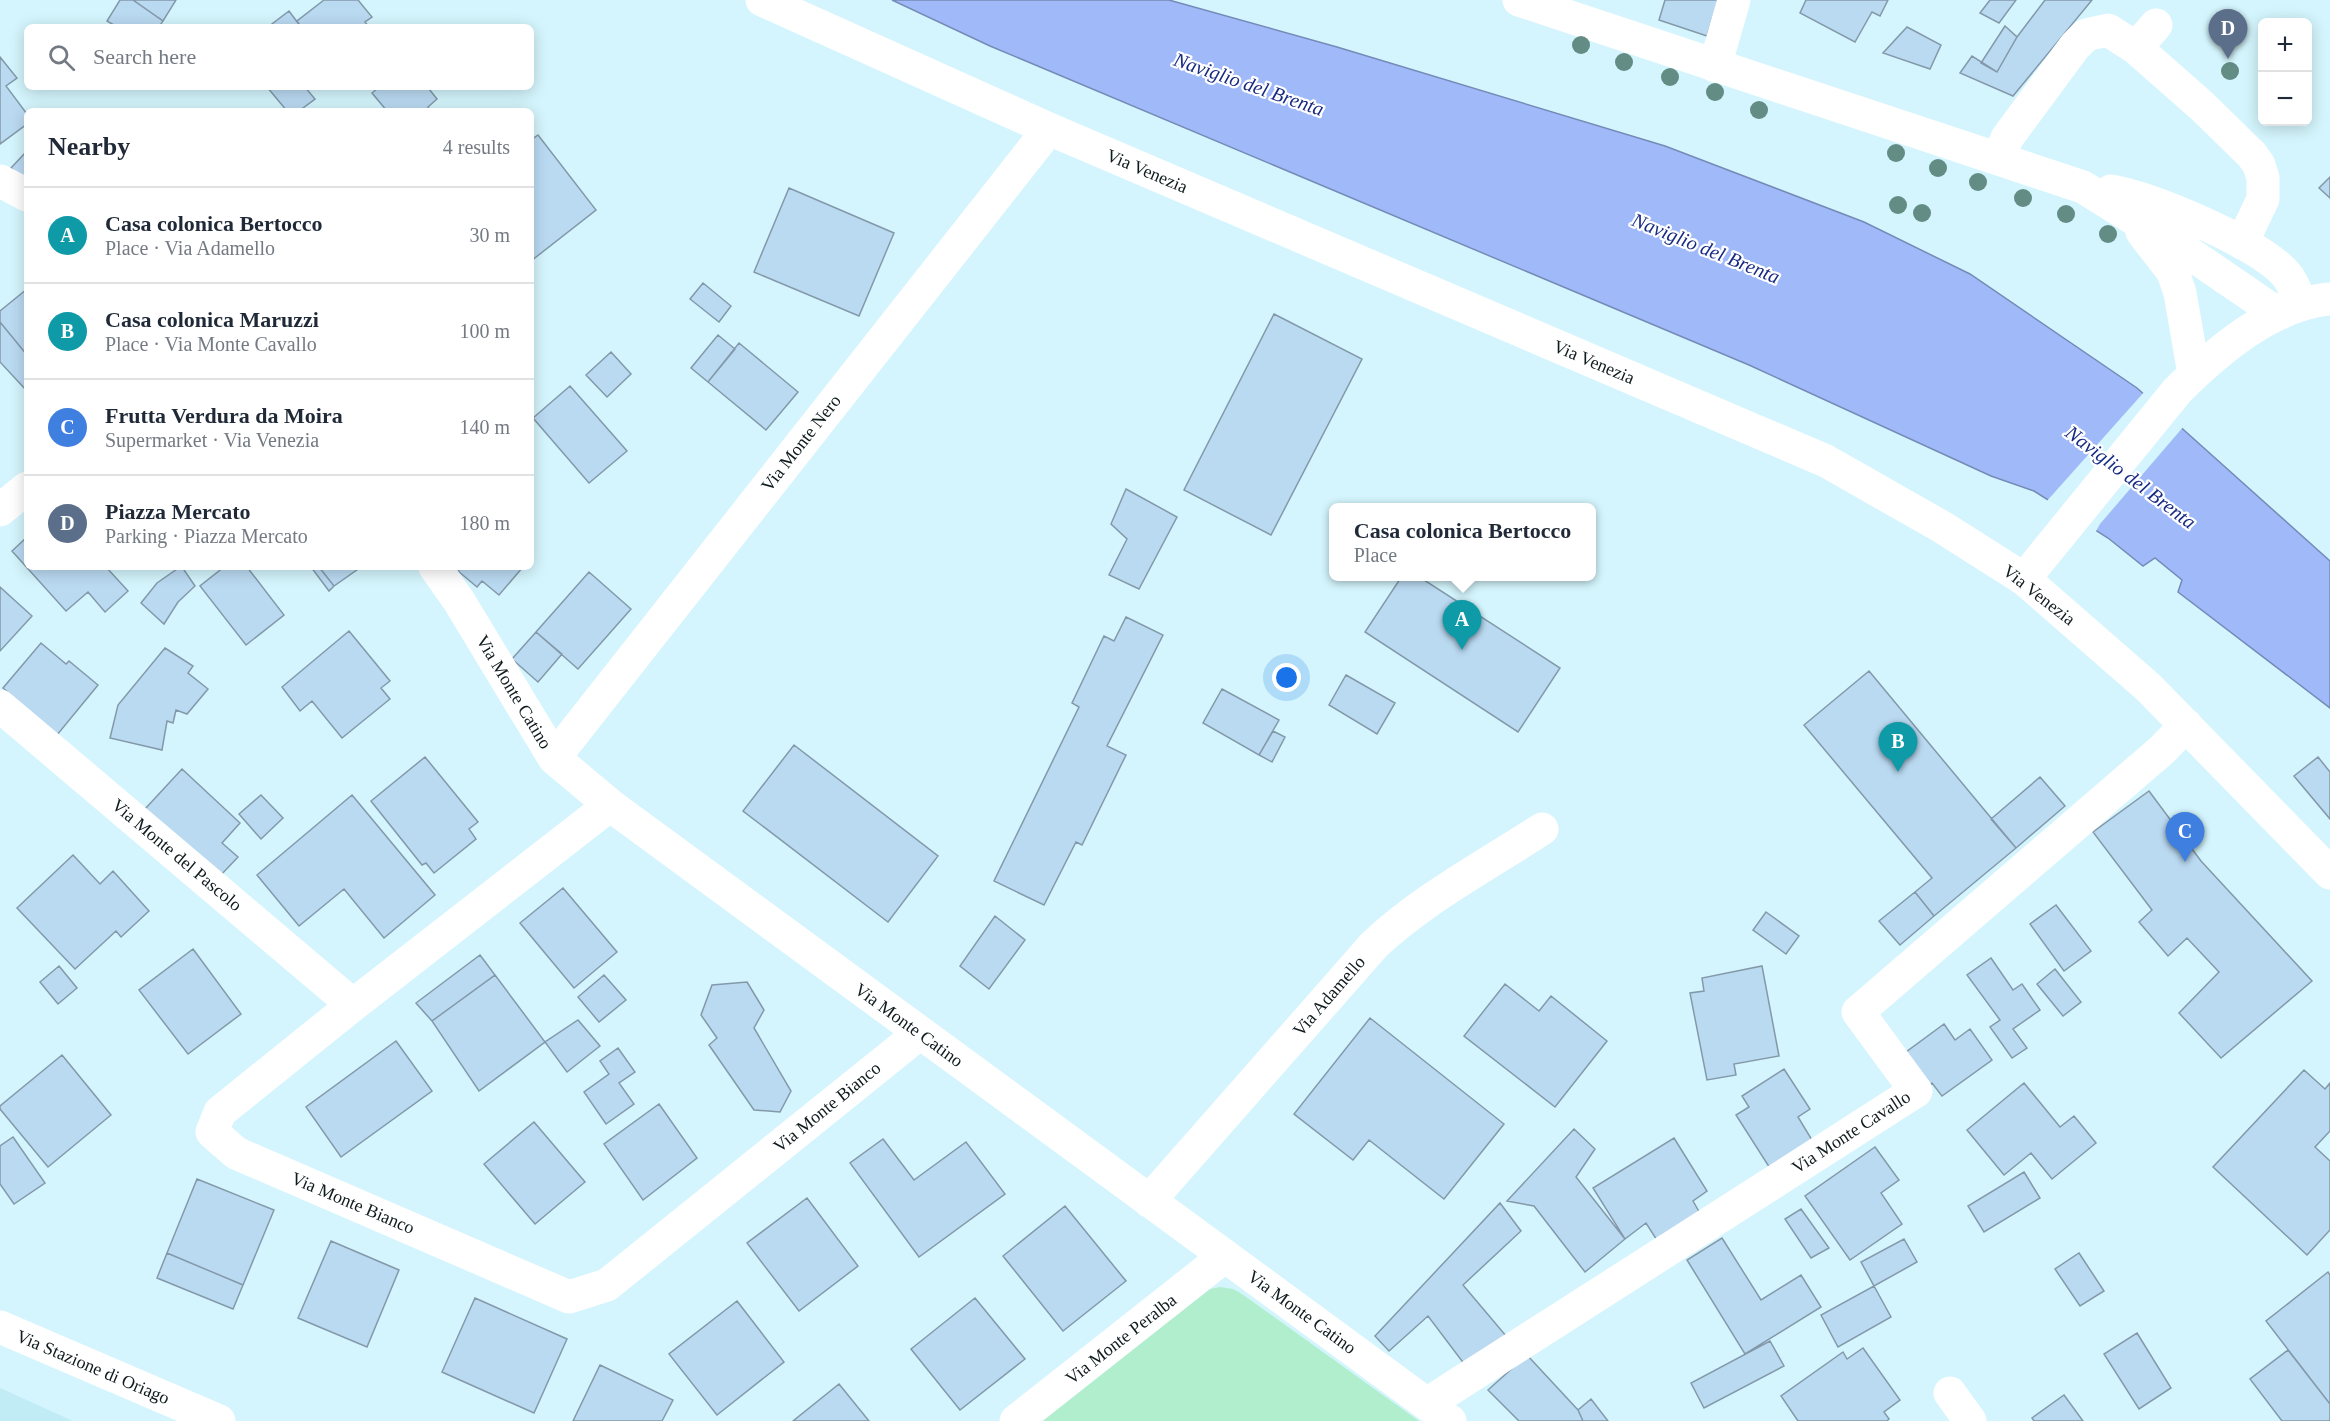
<!DOCTYPE html>
<html lang="en">
<head>
<meta charset="utf-8">
<style>
  :root { --surface:#fff; --page:#f6f6f7; --text:#1f2937; --muted:#747a83; --line:#e0e1e3; --accent:#111827 }
  body { margin:0; font-family:"Times New Roman",serif; background:var(--page); color:var(--text) }
  .controls { position:absolute; right:18px; top:18px; display:grid; overflow:hidden; border-radius:9px; box-shadow:0 3px 15px #0003 }
  .controls button { width:54px; height:54px; display:grid; place-items:center; padding:0; border:0; border-bottom:2px solid var(--line); background:var(--surface); color:var(--text); font:30px sans-serif }
  .you { position:absolute; left:1287px; top:678px; width:21px; height:21px; margin:-15px; border:4px solid #fff; border-radius:50%; background:#1a73e8; box-shadow:0 0 0 9px #1a73e833 }
  .badge { display:grid; place-items:center; width:39px; height:39px; border-radius:50%; background:var(--accent); color:#fff; font-size:20px; font-weight:700 }
  .pin { position:absolute; translate:-50% -50px; filter:drop-shadow(0 2px 3px #0008) }
  .pin::after { content:''; position:absolute; top:32px; width:21px; height:18px; background:inherit; clip-path:polygon(0 0,100% 0,50% 100%) }
  .popup { position:absolute; left:1329px; top:503px; width:267px; height:78px; box-sizing:border-box; display:grid; place-content:center; border-radius:9px; background:var(--surface); filter:drop-shadow(0 2px 4px #0005); font-size:20px; white-space:nowrap; color:var(--muted) }
  .popup b { font-size:22px; color:var(--text) }
  .popup::after { content:''; position:absolute; left:50%; top:100%; margin-left:-12px; border:12px solid transparent; border-top-color:var(--surface) }
  .list { margin:0; padding:0; list-style:none }
  h2 { display:flex; justify-content:space-between; align-items:center; height:78px; margin:0; padding:0 24px; font-size:26px }
  h2 small { font-size:20px; font-weight:400; color:var(--muted) }
  .list li { display:grid; grid-template-columns:39px 1fr auto; gap:18px; align-items:center; box-sizing:border-box; height:96px; padding:0 24px; border-top:2px solid var(--line) }
  .list b { display:block; font-size:22px; white-space:nowrap }
  .list p { margin:0; font-size:20px; white-space:nowrap; color:var(--muted) }
  .list em { font-size:20px; font-style:normal; color:var(--muted) }
  .icon { flex:none; width:33px; height:33px; fill:none; stroke:currentColor; stroke-width:2; stroke-linecap:round; stroke-linejoin:round }
  .map { position:relative; flex:none; width:2330px; height:1421px; overflow:hidden }
  .search { position:absolute; background:var(--surface); box-shadow:0 3px 15px #0003; left:24px; top:24px; width:510px; height:66px; display:flex; align-items:center; gap:15px; box-sizing:border-box; padding:0 21px; border-radius:9px; color:var(--muted); font-size:22px }
  .panel { position:absolute; background:var(--surface); box-shadow:0 3px 15px #0003; left:24px; top:108px; width:510px; height:462px; border-radius:9px }
  .map>svg:first-child { display:block }
  .built { fill:#c1ebf5 }
  .green { fill:#b0eecd }
  .water { fill:#a0baf9; stroke:#758ab7; stroke-width:1.5 }
  .pier { fill:#d4f5fd }
  .building { fill:#badaf2; stroke:#8399aa; stroke-width:1.5 }
  .lines { fill:none; stroke-linecap:round; stroke-linejoin:round }
  .minor { stroke:#fff; stroke-width:33 }
  .major { stroke:#fff; stroke-width:33 }
  .tree { fill:#638c85 }
  .labels { text-anchor:middle; dominant-baseline:central; stroke-width:4.5; stroke-linejoin:round; paint-order:stroke }
  .street-label { font-size:18px; fill:#101b1e; stroke:#fff }
  .water-label { font-size:20px; font-style:italic; fill:#172b83; stroke:#fff }
</style>
</head>
<body>
<div class="map">
<svg width="2330" height="1421" viewBox="0 0 2330 1421">
  <rect width="100%" height="100%" fill="#d4f5fd"/>
  <path class="built" d="M0,1388L73,1421H0Z"/>
  <path class="green" d="M1220,1287L1233,1289L1242,1294L1419,1421H1039L1210,1289Z"/>
  <path class="water" d="M892,0H1169L1337,47L1665,146L1864,222L1970,274L2137,388L2330,561V708L2178,592L2182,580L2155,558L2143,566L2108,538L2034,491L1991,476L1749,365L990,46Z"/>
  <path class="pier" d="M2145,391L2184,426L2100,524L2095,533L2046,502Z"/>
  <path class="building" d="M120,0H133L163,21L159,27H117L107,21Z
    M133,0H176L163,21Z
    M324,0H358L372,17L365,22L369,27H301L297,21Z
    M1665,0H1718L1707,36L1659,20Z
    M1806,0H1888L1880,16L1872,12L1855,42L1800,13Z
    M1990,0H2016L1999,23L1980,13Z
    M2045,0H2092L2013,96L1960,73L1972,56L1997,72L2017,37Z
    M289,11L301,27H268Z
    M2005,26L2017,37L1997,72L1981,63Z
    M1907,27L1941,45L1930,69L1883,53Z
    M0,57L17,78L6,86L27,114V124L0,144Z
    M267,87H305L315,99L299,111H287Z
    M379,87H431L429,89L437,99L428,107L431,111H387L372,93Z
    M538,135L596,210L531,261V140Z
    M27,151V183L11,168Z
    M2330,177V198L2319,188Z
    M789,188L894,233L859,316L754,272Z
    M703,283L731,306L719,322L690,299Z
    M27,289V355L0,322V311Z
    M1274,314L1362,359L1271,535L1184,490Z
    M0,322L27,355V391L0,362Z
    M718,335L735,349L708,382L691,368Z
    M739,343L798,392L766,430L708,382Z
    M611,352L631,374L607,397L586,375Z
    M570,386L627,451L589,483L533,418Z
    M1126,489L1177,517L1139,589L1109,575L1127,539L1111,524Z
    M27,537V567H106L128,591L105,612L88,592L66,611L12,551Z
    M180,567H182L195,586L178,602L164,624L141,603L157,583Z
    M224,567H247L284,615L246,645L200,586Z
    M311,567H319L334,586L329,591Z
    M319,567H361L334,586Z
    M462,567H523L499,595L482,581L477,587L458,571Z
    M589,572L631,609L578,669L536,632Z
    M1402,576H1418L1560,668L1518,732L1365,632Z
    M0,587L32,616L0,651Z
    M1126,617L1163,635L1107,746L1126,755L1082,845L1076,842L1044,905L994,881L1079,707L1072,703L1104,636L1114,641Z
    M349,631L390,681L381,688L390,699L342,738L312,701L300,711L282,687Z
    M536,632L562,654L538,682L512,659Z
    M41,643L66,664L69,661L98,685L57,735L3,688Z
    M165,648L193,666L188,673L208,689L187,714L176,710L173,723L167,721L162,750L110,738L118,705Z
    M1869,671L2016,848L1934,916L1915,892L1932,878L1804,725Z
    M1346,675L1395,703L1377,734L1329,705Z
    M1222,689L1279,720L1259,755L1203,723Z
    M1273,731L1285,737L1272,762L1259,755Z
    M794,745L938,856L888,922L743,811Z
    M425,757L478,822L469,829L476,839L434,873L426,863L422,865L371,801Z
    M2318,757L2330,772V819L2294,776Z
    M182,769L240,823L222,843L238,857L219,877L145,809Z
    M2040,777L2065,806L2016,848L1991,819Z
    M2149,791L2201,861L2312,981L2221,1058L2179,1013L2219,972L2187,938L2168,956L2139,922L2152,910L2093,832Z
    M261,795L283,818L261,839L239,814Z
    M352,795L435,895L384,938L344,889L299,926L257,875Z
    M73,855L100,884L113,871L149,911L121,937L116,931L75,969L17,908Z
    M563,888L617,952L574,988L520,923Z
    M1915,892L1934,916L1900,945L1879,921Z
    M2056,905L2091,951L2064,971L2030,924Z
    M1766,912L1799,936L1786,954L1753,930Z
    M995,916L1025,940L989,989L960,966Z
    M193,949L241,1014L188,1054L139,990Z
    M480,955L495,975L432,1021L416,1003Z
    M1991,958L2013,990L2022,984L2040,1010L2013,1029L2027,1048L2012,1058L1990,1027L2000,1020L1967,975Z
    M59,966L77,988L58,1004L40,982Z
    M1762,966L1779,1056L1734,1064L1736,1075L1707,1080L1690,993L1704,991L1702,978Z
    M2055,969L2081,1002L2063,1016L2037,984Z
    M495,975L545,1042L479,1091L432,1021Z
    M604,975L626,1000L599,1022L578,997Z
    M747,982L764,1010L754,1028L791,1091L780,1112L754,1110L709,1045L717,1038L701,1015L712,985Z
    M1505,984L1539,1011L1551,996L1607,1041L1555,1107L1464,1036Z
    M1370,1018L1504,1124L1444,1199L1369,1140L1353,1160L1294,1114Z
    M578,1020L600,1046L567,1072L545,1042Z
    M1944,1024L1955,1040L1970,1029L1992,1060L1942,1096L1932,1083L1926,1088L1902,1055Z
    M396,1041L432,1091L341,1157L306,1107Z
    M618,1048L635,1072L619,1083L634,1104L606,1124L584,1092L609,1074L600,1061Z
    M62,1055L111,1115L48,1167L0,1109V1106Z
    M1784,1069L1810,1109L1798,1117L1815,1145L1773,1173L1736,1115L1749,1107L1742,1096Z
    M2304,1070L2325,1089L2330,1083V1131L2315,1147L2330,1161V1230L2307,1255L2213,1167Z
    M2024,1083L2060,1127L2074,1116L2096,1143L2052,1179L2031,1153L2004,1175L1967,1130Z
    M659,1104L697,1158L643,1200L604,1144Z
    M534,1122L585,1182L535,1224L484,1164Z
    M1574,1129L1595,1149L1576,1177L1625,1239L1585,1272L1534,1206L1507,1201Z
    M13,1137L45,1183L14,1204L0,1184V1146Z
    M1674,1138L1707,1191L1693,1201L1705,1222L1662,1248L1646,1223L1625,1239L1593,1188Z
    M883,1139L914,1180L966,1142L1005,1194L919,1257L850,1163Z
    M1875,1147L1899,1180L1881,1193L1902,1224L1850,1260L1805,1196Z
    M2024,1172L2040,1198L1984,1232L1968,1206Z
    M197,1179L274,1210L243,1285L167,1253Z
    M807,1198L858,1266L799,1311L747,1243Z
    M1500,1203L1521,1231L1463,1285L1507,1337L1465,1365L1428,1316L1389,1351L1375,1336Z
    M1065,1206L1126,1281L1063,1331L1003,1256Z
    M1801,1209L1829,1248L1811,1258L1785,1219Z
    M1722,1238L1761,1300L1801,1275L1821,1307L1745,1354L1687,1260Z
    M1904,1239L1917,1262L1874,1286L1861,1262Z
    M331,1241L399,1270L367,1347L298,1318Z
    M167,1253L243,1285L233,1309L157,1278Z
    M2079,1253L2104,1291L2080,1306L2055,1269Z
    M2328,1272L2330,1275V1404L2266,1321Z
    M1874,1286L1891,1317L1838,1347L1821,1315Z
    M475,1298L567,1339L534,1413L442,1372Z
    M975,1298L1025,1359L960,1410L911,1349Z
    M737,1301L784,1362L717,1415L669,1354Z
    M2137,1333L2171,1388L2139,1409L2104,1354Z
    M1770,1341L1784,1366L1704,1408L1691,1383Z
    M1863,1348L1900,1400L1884,1412L1889,1419L1887,1421H1798L1781,1396L1843,1352L1847,1359Z
    M2288,1350L2330,1404V1421H2282L2250,1379Z
    M1527,1355L1578,1410L1583,1421H1519L1488,1390Z
    M600,1365L673,1400L662,1421H573Z
    M839,1384L869,1421H793Z
    M2064,1395L2083,1421H2034L2032,1418Z
    M1591,1399L1608,1421H1583L1578,1410Z"/>
  <g class="lines">
    <path class="minor" d="M1519,0L2083,187L2189,253L2268,307L2281,313
      M2136,48L2156,25
      M1715,66L1734,0
      M1999,158L2007,138L2075,46L2086,35L2108,30L2136,48L2203,107L2252,155L2259,165L2263,178V199L2242,243
      M0,181L27,195
      M2111,191C2155,199 2253,241 2284,272C2293,281 2296,293 2301,305
      M2142,232L2173,272L2180,293L2194,374
      M0,510L27,488
      M435,567L459,601L554,758L610,805L1450,1421
      M2024,579L2177,391C2217,351 2272,304 2330,299
      M0,706L353,1005
      M554,758L1049,129
      M610,805L353,1005L220,1112L212,1132L236,1153L569,1297L607,1285L920,1033
      M1149,1201L1374,945C1423,899 1485,866 1542,829
      M0,1327L219,1421
      M1950,1393L1970,1421
      M1427,1404L1916,1091L1858,1012L2162,750L2186,725
      M1016,1421L1225,1256"/>
    <path class="major" d="M762,0L1049,129L1826,461L1942,527L2024,579L2148,687L2330,873"/>
  </g>
  <g class="tree">
    <circle cx="1581" cy="45" r="9"/>
    <circle cx="1624" cy="62" r="9"/>
    <circle cx="2230" cy="71" r="9"/>
    <circle cx="1670" cy="77" r="9"/>
    <circle cx="1715" cy="92" r="9"/>
    <circle cx="1759" cy="110" r="9"/>
    <circle cx="1896" cy="153" r="9"/>
    <circle cx="1938" cy="168" r="9"/>
    <circle cx="1978" cy="182" r="9"/>
    <circle cx="2023" cy="198" r="9"/>
    <circle cx="1898" cy="205" r="9"/>
    <circle cx="1922" cy="213" r="9"/>
    <circle cx="2066" cy="214" r="9"/>
    <circle cx="2108" cy="234" r="9"/>
  </g>
  <g class="labels">
    <g class="street-label">
      <text transform="translate(1147 171) rotate(23)">Via Venezia</text>
      <text transform="translate(1594 362) rotate(23)">Via Venezia</text>
      <text transform="translate(801 443) rotate(-52)">Via Monte Nero</text>
      <text transform="translate(2039 595) rotate(38)">Via Venezia</text>
      <text transform="translate(514 692) rotate(59)">Via Monte Catino</text>
      <text transform="translate(177 855) rotate(40)">Via Monte del Pascolo</text>
      <text transform="translate(1329 996) rotate(-49)">Via Adamello</text>
      <text transform="translate(909 1025) rotate(36)">Via Monte Catino</text>
      <text transform="translate(827 1107) rotate(-39)">Via Monte Bianco</text>
      <text transform="translate(1851 1132) rotate(-33)">Via Monte Cavallo</text>
      <text transform="translate(353 1203) rotate(23)">Via Monte Bianco</text>
      <text transform="translate(1302 1312) rotate(36)">Via Monte Catino</text>
      <text transform="translate(1121 1339) rotate(-38)">Via Monte Peralba</text>
      <text transform="translate(93 1367) rotate(23)">Via Stazione di Oriago</text>
    </g>
    <g class="water-label">
      <text transform="translate(1249 84) rotate(19)">Naviglio del Brenta</text>
      <text transform="translate(1706 248) rotate(22)">Naviglio del Brenta</text>
      <text transform="translate(2131 477) rotate(37)">Naviglio del Brenta</text>
    </g>
  </g>
</svg>
<div class="controls">
<button>+</button>
<button>−</button>
</div>
<div class="you"></div>
<div class="pin badge" style="left:1462px;top:650px;background:#0f9aa8">A</div>
<div class="popup"><b>Casa colonica Bertocco</b>Place</div>
<div class="pin badge" style="left:1898px;top:772px;background:#0f9aa8">B</div>
<div class="pin badge" style="left:2185px;top:862px;background:#3f7fe0">C</div>
<div class="pin badge" style="left:2228px;top:59px;background:#5c6f8a">D</div>
<div class="search"><svg class="icon" aria-label="search" viewBox="0 0 24 24"><circle cx="10" cy="10" r="6"/><path d="M15 15l6 6"/></svg>Search here</div>
<section class="panel">
<h2>Nearby<small>4 results</small></h2>
<ul class="list">
<li><span class="badge" style="background:#0f9aa8">A</span><div><b>Casa colonica Bertocco</b><p>Place · Via Adamello</p></div><em>30 m</em></li>
<li><span class="badge" style="background:#0f9aa8">B</span><div><b>Casa colonica Maruzzi</b><p>Place · Via Monte Cavallo</p></div><em>100 m</em></li>
<li><span class="badge" style="background:#3f7fe0">C</span><div><b>Frutta Verdura da Moira</b><p>Supermarket · Via Venezia</p></div><em>140 m</em></li>
<li><span class="badge" style="background:#5c6f8a">D</span><div><b>Piazza Mercato</b><p>Parking · Piazza Mercato</p></div><em>180 m</em></li>
</ul>
</section>
</div>
</body>
</html>
